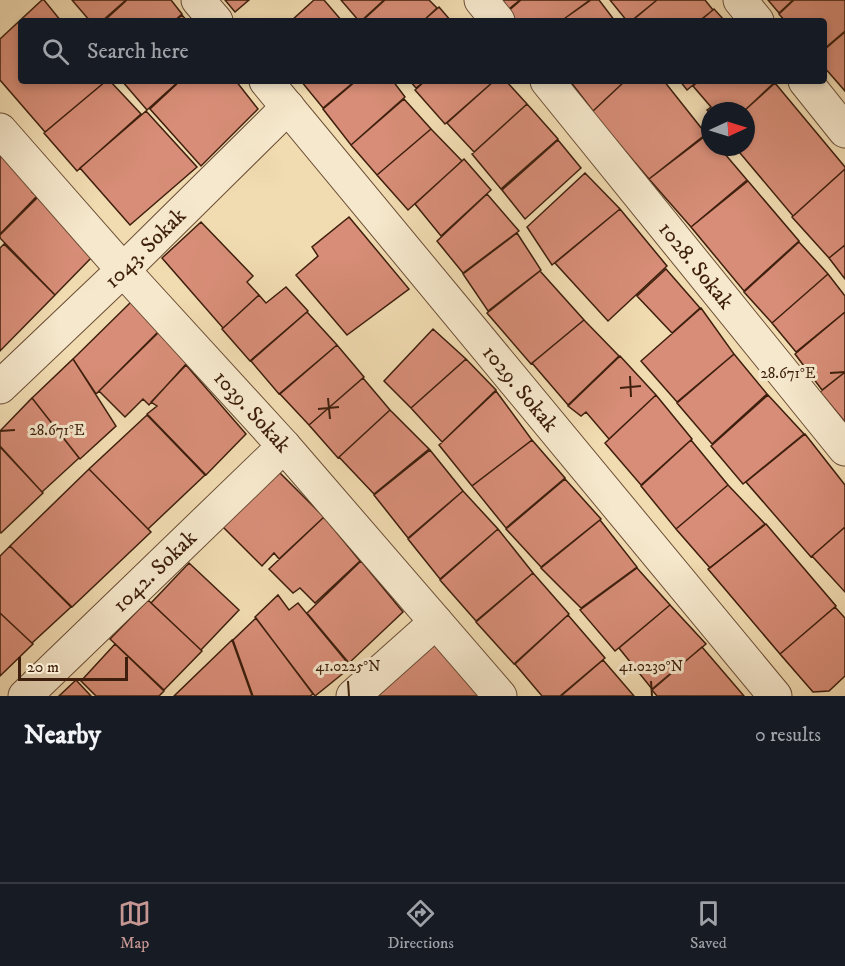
<!DOCTYPE html>
<html lang="en">
<head>
<meta charset="utf-8">
<style>
  :root { --surface:#171b24; --page:#20242c; --text:#f1f3f6; --muted:#9ea1a6; --line:#363941; --accent:#c59692 }
  body { margin:0; font-family:"IM FELL DW Pica",serif; background:var(--page); color:var(--text) }
  .compass { position:absolute; left:701px; top:102px; width:54px; height:54px; border-radius:50%; background:var(--surface); box-shadow:0 3px 9px #0003; rotate:86deg }
  .scale { position:absolute; left:18px; bottom:15px; width:110px; box-sizing:border-box; padding-left:6px; border:3px solid #3e1f0d; border-top:0; font-size:16px; line-height:21px; white-space:nowrap; color:#3e1f0d; -webkit-text-stroke:4px #f6e8cc; paint-order:stroke }
  .list { margin:0; padding:0; list-style:none }
  h2 { display:flex; justify-content:space-between; align-items:center; height:78px; margin:0; padding:0 24px; font-size:26px }
  h2 small { font-size:20px; font-weight:400; color:var(--muted) }
  .icon { flex:none; width:33px; height:33px; fill:none; stroke:currentColor; stroke-width:2; stroke-linecap:round; stroke-linejoin:round }
  .map { position:relative; flex:none; width:845px; height:696px; overflow:hidden }
  .search { position:absolute; background:var(--surface); box-shadow:0 3px 9px #0003; left:18px; right:18px; top:18px; height:66px; display:flex; align-items:center; gap:15px; box-sizing:border-box; padding:0 21px; border-radius:6px; color:var(--muted); font-size:22px }
  .sheet { height:186px; background:var(--surface) }
  nav { display:flex; justify-content:space-around; align-items:center; box-sizing:border-box; height:84px; border-top:2px solid var(--line); background:var(--surface); font-size:16px; color:var(--muted) }
  nav a { display:grid; justify-items:center; gap:3px }
  nav .on { color:var(--accent) }
  .map>svg:first-child { display:block }
  .building { fill:#d78d77; stroke:#3e1f0d; stroke-width:1.5 }
  .lines { fill:none; stroke-linecap:round; stroke-linejoin:round }
  .street-casing { stroke:#6b4e36; stroke-width:35 }
  .street { stroke:#f6e8cc; stroke-width:33 }
  .ticks { fill:none; stroke:#3e1f0d; stroke-width:2 }
  .labels { text-anchor:middle; dominant-baseline:central; stroke-width:6; stroke-linejoin:round; paint-order:stroke }
  .street-label { font-size:22px; fill:#3e1f0d; stroke:#f6e8cc }
  .ticks-label { font-size:15px; text-anchor:middle; fill:#3e1f0d; stroke:#f6e8cc; stroke-width:6; stroke-linejoin:round; paint-order:stroke }
</style>
</head>
<body>
<div class="map">
<svg width="845" height="696" viewBox="0 0 845 696">
  <rect width="100%" height="100%" fill="#f1dbb1"/>
  <filter id="stains"><feTurbulence type="fractalNoise" baseFrequency=".00333" numOctaves="4"/><feColorMatrix values="0 0 0 0 .2 0 0 0 0 .09 0 0 0 0 .02 0 0 0 .5 -.17"/></filter>
  <radialGradient id="worn" r=".72"><stop offset=".6" stop-color="#630" stop-opacity="0"/><stop offset="1" stop-color="#630" stop-opacity=".3"/></radialGradient>
  <path class="building" d="M42,0H44L61,21H21V81H106L45,132L0,80V39Z
    M72,0H126L102,21H90Z
    M127,0H171L182,14L174,21H104Z
    M225,0H249L235,12Z
    M314,0H324L342,21H291Z
    M341,0H384L361,21H359Z
    M385,0H429L437,8L423,21H362Z
    M495,0H520L505,12Z
    M521,0H590L561,21H515L506,13Z
    M591,0H599L615,21H561Z
    M610,0H657L631,21H627Z
    M657,0H705L713,10L699,21H634L633,20Z
    M768,0H793L779,13Z
    M794,0H845V31L824,49V21H785L779,14Z
    M439,7L451,21H423Z
    M714,9L725,21H700Z
    M182,15L187,21H175Z
    M845,32V91L824,67V50Z
    M106,81H110L141,114L77,171L44,133Z
    M122,81H179L147,110Z
    M180,81H236L258,109L201,166L150,109Z
    M301,81H355L323,108Z
    M356,81H393L405,97L351,145L323,109Z
    M410,81H425L416,88Z
    M425,81H494L445,124L415,90Z
    M494,81H506L527,104L474,152L447,123Z
    M570,81H625L593,111Z
    M625,81H664L706,134L649,179L592,112Z
    M680,81H698L687,90Z
    M699,81H776L744,111H710V113L707,110L711,107L693,86Z
    M775,83L845,167V169L793,216L735,147H746V111H744Z
    M404,99L431,129L377,175L351,145Z
    M527,104L558,139L501,189L472,154Z
    M146,111L197,167L130,225L80,168Z
    M431,129L462,161L408,210L377,175Z
    M708,134L710,137V147H719L747,180L691,227L649,179Z
    M558,140L581,168L525,219L502,190Z
    M0,154L35,188L32,192L37,196L0,234Z
    M464,159L491,190L441,236L415,204Z
    M845,169V245L829,258L792,217Z
    M585,173L620,209L552,265L527,227Z
    M748,181L799,241L744,291L691,227Z
    M487,194L519,231L463,273L437,241Z
    M38,197L93,256L55,295L0,238V235Z
    M620,209L667,266L608,321L555,263Z
    M349,217L409,289L347,335L296,275L318,256L312,247Z
    M201,222L253,276L247,282L259,295L223,328L162,258Z
    M517,233L541,270L488,311L463,274Z
    M799,242L828,274L772,323L744,292Z
    M4,244L55,295L0,351V248Z
    M845,245V279L829,258Z
    M666,269L700,308L672,333L637,296Z
    M540,271L584,320L531,364L487,313Z
    M828,274L845,296V312L796,352L772,323Z
    M286,287L308,311L250,361L222,329L259,295L266,303Z
    M132,301L160,330L96,394L73,359Z
    M701,308L734,354L677,402L641,361Z
    M307,312L337,345L279,394L251,361Z
    M845,312V372L822,390L795,354Z
    M584,320L619,356L568,405L532,363Z
    M433,329L466,359L411,408L384,381Z
    M160,331L187,363L149,405L143,399L125,417L99,391Z
    M337,345L364,377L309,425L280,394Z
    M734,354L767,394L712,444L677,403Z
    M620,356L656,395L609,439L586,412L581,416L568,406Z
    M73,359L116,426L80,459L32,398Z
    M466,359L496,390L442,442L411,408Z
    M186,365L246,434L206,475L147,414L157,406L151,402Z
    M845,372V422L820,392Z
    M363,378L390,410L338,458L309,425Z
    M496,391L532,440L472,486L439,445Z
    M656,395L692,439L641,485L605,443Z
    M768,395L804,434L743,484L711,446Z
    M32,398L79,458L42,492L0,446V431Z
    M390,410L429,449L374,494L339,457Z
    M147,415L205,475L148,529L89,469Z
    M805,434L845,485V527L811,557L746,482Z
    M532,440L565,478L506,528L472,486Z
    M691,440L728,485L676,529L641,486Z
    M0,447L43,493L1,533L0,532Z
    M430,450L463,491L408,538L374,495Z
    M89,469L151,532L72,607L10,546Z
    M277,470L324,517L279,559L274,553L262,566L222,526Z
    M565,479L601,519L541,567L506,529Z
    M728,485L765,524L710,568L676,529Z
    M463,491L498,529L440,579L408,539Z
    M324,517L360,561L315,603L300,588L293,593L269,569Z
    M600,520L637,567L581,608L541,568Z
    M766,524L836,606L780,654L708,569Z
    M845,527V592L812,556Z
    M498,529L533,573L476,621L440,580Z
    M10,546L71,607L32,643L0,613V556Z
    M361,561L403,612L349,663L307,613Z
    M189,563L239,610L201,650L151,603Z
    M637,568L670,605L615,651L580,610Z
    M533,573L569,614L514,664L476,622Z
    M278,595L289,610L298,603L351,667L315,696L255,617Z
    M148,600L202,651L164,690L110,639Z
    M670,605L706,644L652,689L619,648Z
    M835,607L845,618V676L829,691L813,692L780,654Z
    M0,613L33,644L0,676Z
    M568,615L605,658L560,696H542L515,664Z
    M256,618L313,694L310,696H253L233,640Z
    M232,640L252,696H174Z
    M435,642L480,696H378Z
    M115,644L164,691L159,696H96L81,681Z
    M702,647L744,696H657L652,690Z
    M603,660L634,696H561Z
    M76,680L91,696H59Z"/>
  <g class="lines">
    <defs>
      <g id="street">
        <path d="M198,0L216,21"/>
        <path d="M481,0L498,21"/>
        <path d="M740,0L757,21"/>
        <path id="s1" d="M266,81L775,696"/>
        <path id="s2" d="M547,81L845,449"/>
        <path d="M805,81L845,131"/>
        <path id="s3" d="M0,130L123,270L284,446L500,696"/>
        <path id="s4" d="M0,387L123,270L288,107"/>
        <path id="s5" d="M25,696L284,446"/>
        <path d="M353,696L436,622"/>
      </g>
    </defs>
    <use href="#street" class="street-casing"/>
    <use href="#street" class="street"/>
  </g>
  <path class="ticks" d="M830,373L845,372M630,376L631,397M620,388L641,386M328,398L330,419M318,409L339,407M0,431L15,430M348,681L349,696M651,681L652,696"/>
  <g class="labels">
    <g class="street-label">
      <text stroke="none"><textPath href="#s4" startOffset="201">1043. Sokak</textPath></text>
      <text stroke="none"><textPath href="#s2" startOffset="237">1028. Sokak</textPath></text>
      <text stroke="none"><textPath href="#s1" startOffset="399">1029. Sokak</textPath></text>
      <text stroke="none"><textPath href="#s3" startOffset="378">1039. Sokak</textPath></text>
      <text stroke="none"><textPath href="#s5" startOffset="180">1042. Sokak</textPath></text>
    </g>
  </g>
  <g class="ticks-label">
    <text x="788" y="378">28.671°E</text>
    <text x="57" y="435">28.671°E</text>
    <text x="348" y="671">41.0225°N</text>
    <text x="651" y="671">41.0230°N</text>
  </g>
  <rect width="100%" height="100%" filter="url(#stains)"/>
  <rect width="100%" height="100%" fill="url(#worn)"/>
</svg>
<svg class="compass" viewBox="-18 -18 36 36"><path d="M0-13l5 13h-10z" fill="#e53935"/><path d="M0 13l5-13h-10z" fill="#9ea1a6"/></svg>
<div class="scale">20 m</div>
<div class="search"><svg class="icon" aria-label="search" viewBox="0 0 24 24"><circle cx="10" cy="10" r="6"/><path d="M15 15l6 6"/></svg>Search here</div>
</div>
<section class="sheet">
<h2>Nearby<small>0 results</small></h2>
<ul class="list">
</ul>
</section>
<nav>
<a class="on"><svg class="icon" aria-label="map" viewBox="0 0 24 24"><path d="M3 6l6-2 6 2 6-2v14l-6 2-6-2-6 2zM9 4v14M15 6v14"/></svg>Map</a>
<a><svg class="icon" aria-label="directions" viewBox="0 0 24 24"><path d="M12 3l9 9-9 9-9-9zM9 14v-3h6M13 9l2 2-2 2"/></svg>Directions</a>
<a><svg class="icon" aria-label="saved" viewBox="0 0 24 24"><path d="M7 4h10v16l-5-4-5 4z"/></svg>Saved</a>
</nav>
</body>
</html>
